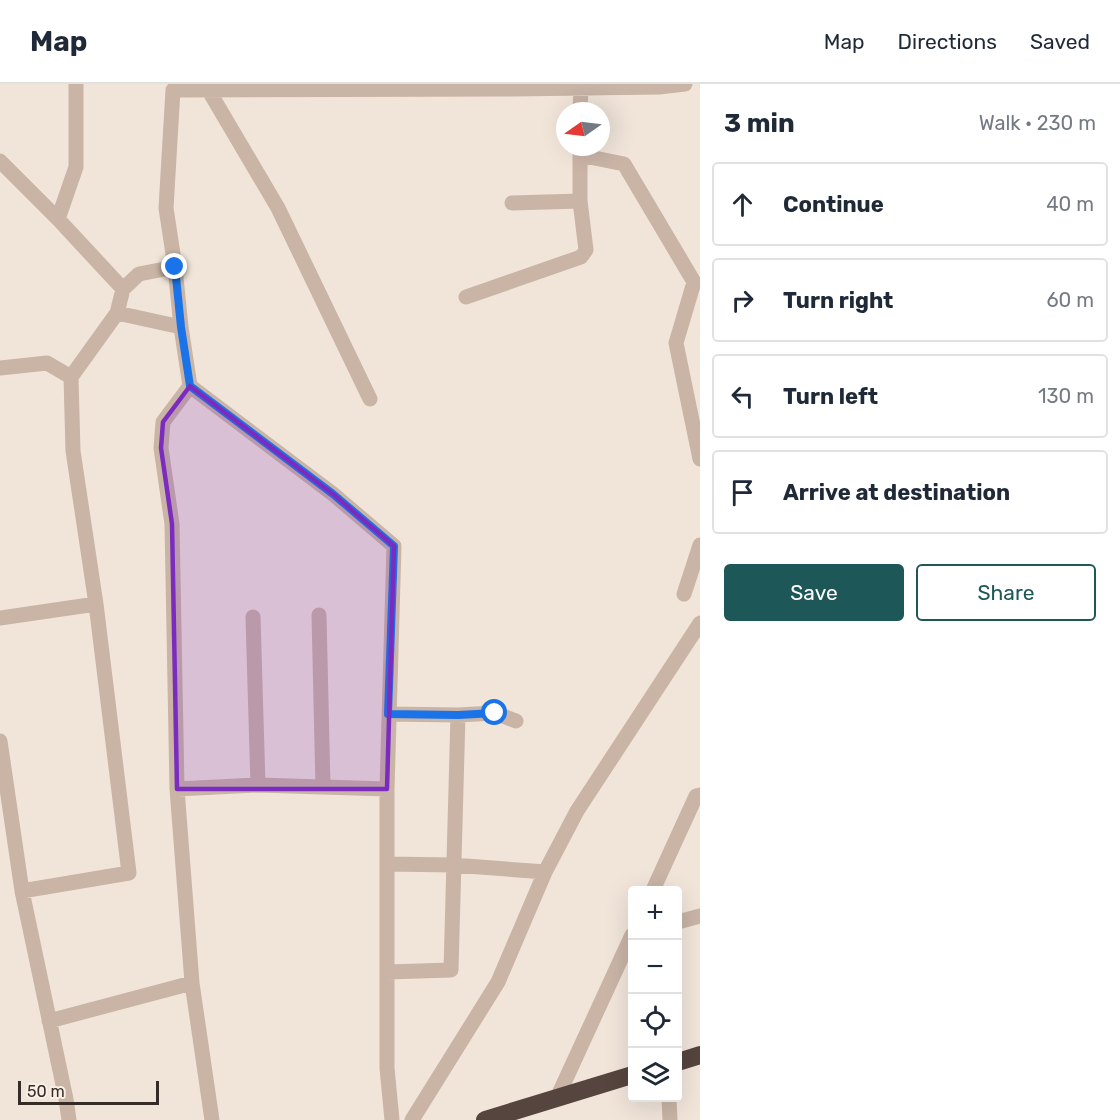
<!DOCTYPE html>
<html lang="en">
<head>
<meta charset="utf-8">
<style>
  :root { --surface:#fff; --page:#f6f6f7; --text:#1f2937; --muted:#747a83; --line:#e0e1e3; --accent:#1d5757 }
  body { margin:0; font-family:Rubik,sans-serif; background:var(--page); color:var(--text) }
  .controls { position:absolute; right:18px; bottom:18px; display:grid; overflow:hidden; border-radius:6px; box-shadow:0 6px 24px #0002 }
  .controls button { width:54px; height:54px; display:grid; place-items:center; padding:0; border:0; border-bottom:2px solid var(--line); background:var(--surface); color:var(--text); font:30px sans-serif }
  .compass { position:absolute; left:556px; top:18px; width:54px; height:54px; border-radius:50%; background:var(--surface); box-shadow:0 6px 24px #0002; rotate:256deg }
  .scale { position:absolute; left:18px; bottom:15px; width:141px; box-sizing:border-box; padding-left:6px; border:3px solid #352b27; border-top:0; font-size:16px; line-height:21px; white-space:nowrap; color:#352b27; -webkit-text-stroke:4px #f9efe6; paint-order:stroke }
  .stop { position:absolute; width:18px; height:18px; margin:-14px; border:4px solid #1a73e8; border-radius:50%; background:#fff }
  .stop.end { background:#1a73e8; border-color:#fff; box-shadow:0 2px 6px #0008 }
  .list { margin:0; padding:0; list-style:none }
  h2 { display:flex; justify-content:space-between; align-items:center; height:78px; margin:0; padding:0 24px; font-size:26px }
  h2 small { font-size:20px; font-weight:400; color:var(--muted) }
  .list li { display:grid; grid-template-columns:39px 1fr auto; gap:18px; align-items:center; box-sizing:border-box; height:84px; margin:0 12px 12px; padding:0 12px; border:2px solid var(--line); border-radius:6px }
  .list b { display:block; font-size:22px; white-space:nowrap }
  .list em { font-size:20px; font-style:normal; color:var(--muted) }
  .actions { display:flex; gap:12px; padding:18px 24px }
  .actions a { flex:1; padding:14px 0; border:2px solid var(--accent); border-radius:6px; text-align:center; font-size:21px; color:var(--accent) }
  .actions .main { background:var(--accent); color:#fff }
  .icon { flex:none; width:33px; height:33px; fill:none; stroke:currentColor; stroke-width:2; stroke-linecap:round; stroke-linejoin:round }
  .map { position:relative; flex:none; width:700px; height:1036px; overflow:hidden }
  header { display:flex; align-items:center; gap:36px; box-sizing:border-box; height:84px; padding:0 30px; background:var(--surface); border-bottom:2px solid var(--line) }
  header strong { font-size:28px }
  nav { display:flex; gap:33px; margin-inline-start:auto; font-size:21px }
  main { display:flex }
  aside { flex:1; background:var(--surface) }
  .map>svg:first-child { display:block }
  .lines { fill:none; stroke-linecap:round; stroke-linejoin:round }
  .minor { stroke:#c9b4a6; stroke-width:15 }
  .highway { stroke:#56443e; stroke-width:18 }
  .route { stroke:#1a73e8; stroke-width:8 }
  .marked { fill:#7b2cbf; fill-opacity:0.2; stroke:#7b2cbf; stroke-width:4.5; stroke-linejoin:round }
</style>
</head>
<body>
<header>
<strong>Map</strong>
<nav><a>Map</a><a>Directions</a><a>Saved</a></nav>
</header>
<main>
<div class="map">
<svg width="700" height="1036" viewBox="0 0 700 1036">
  <rect width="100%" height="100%" fill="#f1e5da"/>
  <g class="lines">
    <path class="minor" d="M209,0V7L278,124L370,315
      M580,27L581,4
      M580,71L624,80L694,198L676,259L700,375
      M0,77L58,135L123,205L117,229L71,293L73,367L96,520L0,534
      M512,119L580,117
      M58,135L76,83V0
      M175,183L181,243L190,302L333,410L394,462L387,705V984L392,1036
      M123,205L139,190L175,183L166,124L173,6L513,5L659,3L685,0
      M466,213L581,173L586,166L580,117V63
      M117,229L181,243
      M0,284L47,279L71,293
      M190,302L163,338L161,364L172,440L177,705L192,899L212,1036
      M684,510L700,461
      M319,531L323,703
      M253,533L258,701
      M458,631L495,629L516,637
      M0,657L22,807L66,1015L69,1036
      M177,705L258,701L387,705
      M387,780L453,781L545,788
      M653,806L696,712L700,711
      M22,807L129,789L96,520
      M678,838L700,832
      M387,888L451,886L458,631L389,630
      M49,937L192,899
      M557,1014L632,851
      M669,1014L670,1036
      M412,1036L498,898L545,788L577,727L700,539"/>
    <path class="highway" d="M678,978L700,971
      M485,1036L632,991"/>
  </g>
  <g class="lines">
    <path class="route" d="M175,183L181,243L190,302L333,410L394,462L388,630L458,631L495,629"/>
  </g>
  <path class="marked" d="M190,302L333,410L394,462L387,705H177L172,440L161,364L163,338Z"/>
</svg>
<div class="controls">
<button>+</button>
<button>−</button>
<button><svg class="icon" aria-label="locate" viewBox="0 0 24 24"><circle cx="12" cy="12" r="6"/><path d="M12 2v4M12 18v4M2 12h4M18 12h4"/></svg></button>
<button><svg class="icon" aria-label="layers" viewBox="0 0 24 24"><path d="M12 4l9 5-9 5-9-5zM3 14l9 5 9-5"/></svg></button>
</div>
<svg class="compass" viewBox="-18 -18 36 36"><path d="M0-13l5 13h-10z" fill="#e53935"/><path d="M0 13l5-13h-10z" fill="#747a83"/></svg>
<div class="scale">50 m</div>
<div class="stop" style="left:495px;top:629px"></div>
<div class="stop end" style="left:175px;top:183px"></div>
</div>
<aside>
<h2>3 min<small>Walk · 230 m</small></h2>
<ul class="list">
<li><svg class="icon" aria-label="ahead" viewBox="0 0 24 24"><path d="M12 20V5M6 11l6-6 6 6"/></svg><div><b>Continue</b></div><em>40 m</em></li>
<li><svg class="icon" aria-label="right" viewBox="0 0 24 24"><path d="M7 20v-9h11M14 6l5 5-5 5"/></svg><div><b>Turn right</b></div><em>60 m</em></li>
<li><svg class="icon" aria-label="left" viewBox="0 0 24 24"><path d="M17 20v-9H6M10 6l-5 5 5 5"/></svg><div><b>Turn left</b></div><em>130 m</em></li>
<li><svg class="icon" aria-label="arrive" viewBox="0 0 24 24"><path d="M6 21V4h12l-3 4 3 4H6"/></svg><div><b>Arrive at destination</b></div></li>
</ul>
<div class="actions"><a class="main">Save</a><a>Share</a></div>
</aside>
</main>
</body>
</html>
